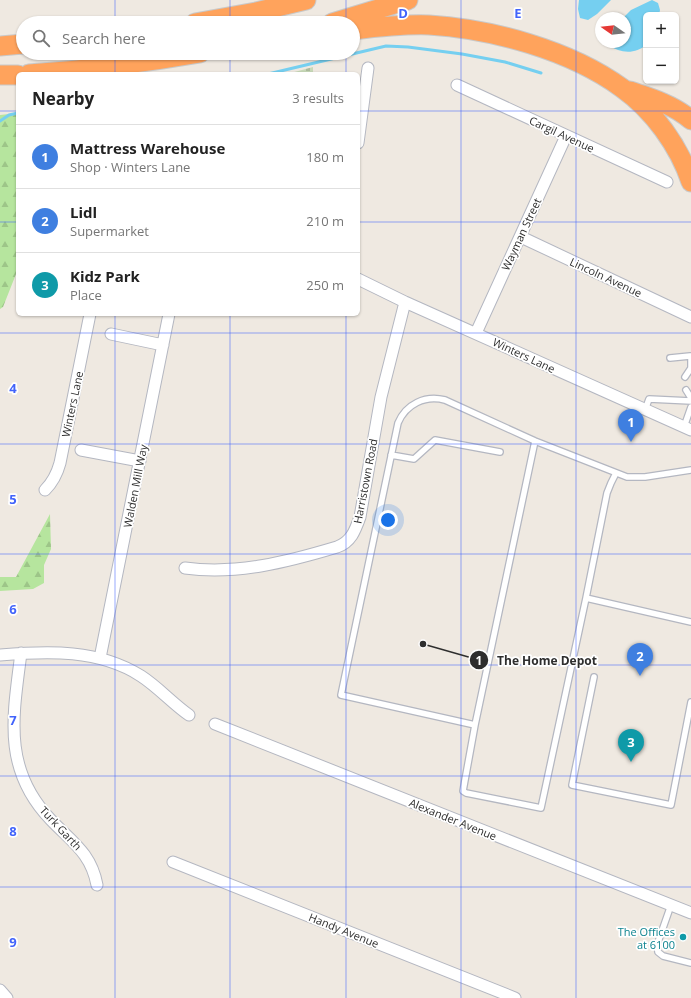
<!DOCTYPE html>
<html lang="en">
<head>
<meta charset="utf-8">
<style>
  :root { --surface:#fff; --page:#f6f6f6; --text:#222; --muted:#767676; --line:#e0e0e0; --accent:#4264fb }
  body { margin:0; font-family:"Open Sans",sans-serif; background:var(--page); color:var(--text) }
  .controls { position:absolute; right:12px; top:12px; display:grid; overflow:hidden; border-radius:6px; box-shadow:0 1px 3px #0004 }
  .controls button { width:36px; height:36px; display:grid; place-items:center; padding:0; border:0; border-bottom:1px solid var(--line); background:var(--surface); color:var(--text); font:20px sans-serif }
  .compass { position:absolute; left:595px; top:12px; width:36px; height:36px; border-radius:50%; background:var(--surface); box-shadow:0 1px 3px #0004; rotate:284deg }
  .you { position:absolute; left:388px; top:520px; width:14px; height:14px; margin:-10px; border:3px solid #fff; border-radius:50%; background:#1a73e8; box-shadow:0 0 0 6px #1a73e833 }
  .badge { display:grid; place-items:center; width:26px; height:26px; border-radius:50%; background:var(--accent); color:#fff; font-size:13px; font-weight:700 }
  .pin { position:absolute; translate:-50% -33px; filter:drop-shadow(0 1px 2px #0008) }
  .pin::after { content:''; position:absolute; top:21px; width:14px; height:12px; background:inherit; clip-path:polygon(0 0,100% 0,50% 100%) }
  .list { margin:0; padding:0; list-style:none }
  h2 { display:flex; justify-content:space-between; align-items:center; height:52px; margin:0; padding:0 16px; font-size:17px }
  h2 small { font-size:13px; font-weight:400; color:var(--muted) }
  .list li { display:grid; grid-template-columns:26px 1fr auto; gap:12px; align-items:center; box-sizing:border-box; height:64px; padding:0 16px; border-top:1px solid var(--line) }
  .list b { display:block; font-size:15px; white-space:nowrap }
  .list p { margin:0; font-size:13px; white-space:nowrap; color:var(--muted) }
  .list em { font-size:13px; font-style:normal; color:var(--muted) }
  .icon { flex:none; width:22px; height:22px; fill:none; stroke:currentColor; stroke-width:2; stroke-linecap:round; stroke-linejoin:round }
  .map { position:relative; flex:none; width:691px; height:998px; overflow:hidden }
  .search { position:absolute; background:var(--surface); box-shadow:0 1px 3px #0004; left:16px; top:16px; width:344px; height:44px; display:flex; align-items:center; gap:10px; box-sizing:border-box; padding:0 14px; border-radius:22px; color:var(--muted); font-size:15px }
  .panel { position:absolute; background:var(--surface); box-shadow:0 1px 3px #0004; left:16px; top:72px; width:344px; height:244px; border-radius:6px }
  .map>svg:first-child { display:block }
  .forest { fill:url(#forest-firs) }
  .cemetery { fill:url(#cemetery-stones) }
  .water { fill:#75cff0 }
  .lines { fill:none; stroke-linecap:round; stroke-linejoin:round }
  .stream { stroke:#75cff0; stroke-width:3 }
  .lane-casing { stroke:#b4b7c1; stroke-width:8 }
  .street-casing { stroke:#b4b7c1; stroke-width:13 }
  .highway-casing { stroke:#c9c9c9; stroke-width:21 }
  .lane { stroke:#fff; stroke-width:5.5 }
  .street { stroke:#fff; stroke-width:11 }
  .highway { stroke:#ffa35c; stroke-width:19 }
  .grid { fill:none; stroke:#4264fb; stroke-width:1; stroke-opacity:0.55 }
  .culture-dot { fill:#0f9aa8; stroke:#fff; stroke-width:1.5 }
  .labels { text-anchor:middle; dominant-baseline:central; stroke-width:3.5; stroke-linejoin:round; paint-order:stroke }
  .street-label { font-size:11px; fill:#2e2e2e; stroke:#fff }
  .culture-label { font-size:11px; fill:#0d838f; stroke:#fff; text-anchor:end }
  .grid-label { font-size:13px; text-anchor:middle; font-weight:bold; fill:#4264fb; stroke:#fff; stroke-width:3.5; stroke-linejoin:round; paint-order:stroke }
  .leader { fill:none; stroke:#2e2e2e; stroke-width:1.5 }
  .callout-dot { fill:#2e2e2e; stroke:#fff; stroke-width:1.5 }
  .mark-label { font-size:12px; text-anchor:middle; font-weight:bold; fill:#fff }
  .callout-label { font-size:12px; text-anchor:middle; font-weight:bold; fill:#2e2e2e; stroke:#fff; stroke-width:3.5; stroke-linejoin:round; paint-order:stroke }
</style>
</head>
<body>
<div class="map">
<svg width="691" height="998" viewBox="0 0 691 998">
  <defs>
    <pattern id="forest-firs" width="22" height="20" patternUnits="userSpaceOnUse"><rect width="22" height="20" fill="#b6e59e"/><path d="M5 1l3.5 6h-7zM16 11l3.5 6h-7z" fill="#9dc588"/></pattern>
    <pattern id="cemetery-stones" width="16" height="16" patternUnits="userSpaceOnUse"><rect width="16" height="16" fill="#c8d9b8"/><path d="M2 7V4a2 2 0 0 1 4 0v3zM10 15v-3a2 2 0 0 1 4 0v3z" fill="#acbb9e"/></pattern>
  </defs>
  <rect width="100%" height="100%" fill="#efe9e1"/>
  <path class="forest" d="M18,113V269L3,307L0,309V115Z
    M50,514L51,549L44,565V583L33,589L0,591V577H16Z"/>
  <path class="cemetery" d="M313,67V74H287Z"/>
  <path class="water" d="M579,0H611L597,14L588,20L580,18L578,9Z
    M652,0L658,3L660,10L659,15H646V45C636,54 620,54 609,45V42H625V18H623L631,10Z"/>
  <g class="lines">
    <path class="stream" d="M268,74L386,46L408,47L462,54L505,62L541,73
      M0,121L9,115L18,113"/>
    <defs>
      <path id="lane" d="M691,356V368
        M670,358L690,356
        M685,377L691,368
        M686,390L691,398
        M645,410L649,399L691,401
        M684,427L691,407
        M535,441L475,725L341,695L398,423C406,404 425,395 445,400L535,441L627,477H645L691,470
        M391,455L414,459L435,440L500,452
        M616,473L611,483L607,493L586,598L691,622
        M594,677L572,785L671,805L691,702
        M475,725L463,791L466,793L541,808L586,598
        M671,905L657,945L658,952L663,956L691,963"/>
      <path id="street" d="M457,85L667,182
        M358,143L368,68
        M521,237L691,317
        M358,279L405,302L691,430
        M476,333L566,136
        M111,334L163,345
        M81,450L140,461
        M45,490C53,482 57,474 60,463L90,314
        M185,568C237,575 287,562 337,547C351,542 355,531 360,517L381,397L405,302
        M21,653C13,716 2,769 51,820C72,842 91,853 97,885
        M0,655C48,651 99,649 141,676C158,687 172,703 189,715
        M100,658L169,314
        M215,724L691,913
        M173,862L515,998
        M0,990L7,998"/>
      <path id="highway" d="M195,23L256,12L306,0
        M332,23L408,0
        M353,30C378,27 403,24 429,25C492,29 570,50 622,88C653,110 679,146 691,182
        M0,46L23,44
        M29,74C86,70 143,63 200,53
        M0,75H18
        M630,91C651,98 674,105 691,120"/>
    </defs>
    <use href="#lane" class="lane-casing"/>
    <use href="#street" class="street-casing"/>
    <use href="#highway" class="highway-casing"/>
    <use href="#lane" class="lane"/>
    <use href="#street" class="street"/>
    <use href="#highway" class="highway"/>
  </g>
  <path class="grid" d="M115,0V23M230,0V23M346,0V23M461,0V998M576,0V998M115,53V74M230,53V74M346,53V74M0,111H18M358,111H691M0,222H18M358,222H691M115,314V998M230,314V998M346,314V998M0,333H691M0,444H691M0,554H691M0,665H691M0,776H691M0,887H691"/>
  <circle class="culture-dot" cx="683" cy="937" r="4"/>
  <g class="labels">
    <g class="street-label">
      <text transform="translate(562 134) rotate(25)">Cargil Avenue</text>
      <text transform="translate(521 234) rotate(-65)">Wayman Street</text>
      <text transform="translate(606 277) rotate(25)">Lincoln Avenue</text>
      <text transform="translate(524 355) rotate(25)">Winters Lane</text>
      <text transform="translate(72 404) rotate(-78)">Winters Lane</text>
      <text transform="translate(365 481) rotate(-79)">Harristown Road</text>
      <text transform="translate(135 486) rotate(-79)">Walden Mill Way</text>
      <text transform="translate(453 819) rotate(22)">Alexander Avenue</text>
      <text transform="translate(61 828) rotate(47)">Turk Garth</text>
      <text transform="translate(344 930) rotate(22)">Handy Avenue</text>
    </g>
    <g class="culture-label">
      <text x="675" y="931">The Offices<tspan x="675" dy="13">at 6100</tspan></text>
    </g>
  </g>
  <g class="grid-label">
    <text x="403" y="18">D</text>
    <text x="518" y="18">E</text>
    <text x="13" y="393">4</text>
    <text x="13" y="504">5</text>
    <text x="13" y="614">6</text>
    <text x="13" y="725">7</text>
    <text x="13" y="836">8</text>
    <text x="13" y="947">9</text>
  </g>
  <path class="leader" d="M423 644L479 660"/>
  <g class="callout-dot">
    <circle cx="423" cy="644" r="4"/>
    <circle cx="479" cy="660" r="10"/>
  </g>
  <g class="mark-label">
    <text x="479" y="665">1</text>
  </g>
  <g class="callout-label">
    <text x="547" y="665">The Home Depot</text>
  </g>
</svg>
<div class="controls">
<button>+</button>
<button>−</button>
</div>
<svg class="compass" viewBox="-18 -18 36 36"><path d="M0-13l5 13h-10z" fill="#e53935"/><path d="M0 13l5-13h-10z" fill="#767676"/></svg>
<div class="you"></div>
<div class="pin badge" style="left:631px;top:442px;background:#3f7fe0">1</div>
<div class="pin badge" style="left:640px;top:676px;background:#3f7fe0">2</div>
<div class="pin badge" style="left:631px;top:762px;background:#0f9aa8">3</div>
<div class="search"><svg class="icon" aria-label="search" viewBox="0 0 24 24"><circle cx="10" cy="10" r="6"/><path d="M15 15l6 6"/></svg>Search here</div>
<section class="panel">
<h2>Nearby<small>3 results</small></h2>
<ul class="list">
<li><span class="badge" style="background:#3f7fe0">1</span><div><b>Mattress Warehouse</b><p>Shop · Winters Lane</p></div><em>180 m</em></li>
<li><span class="badge" style="background:#3f7fe0">2</span><div><b>Lidl</b><p>Supermarket</p></div><em>210 m</em></li>
<li><span class="badge" style="background:#0f9aa8">3</span><div><b>Kidz Park</b><p>Place</p></div><em>250 m</em></li>
</ul>
</section>
</div>
</body>
</html>
